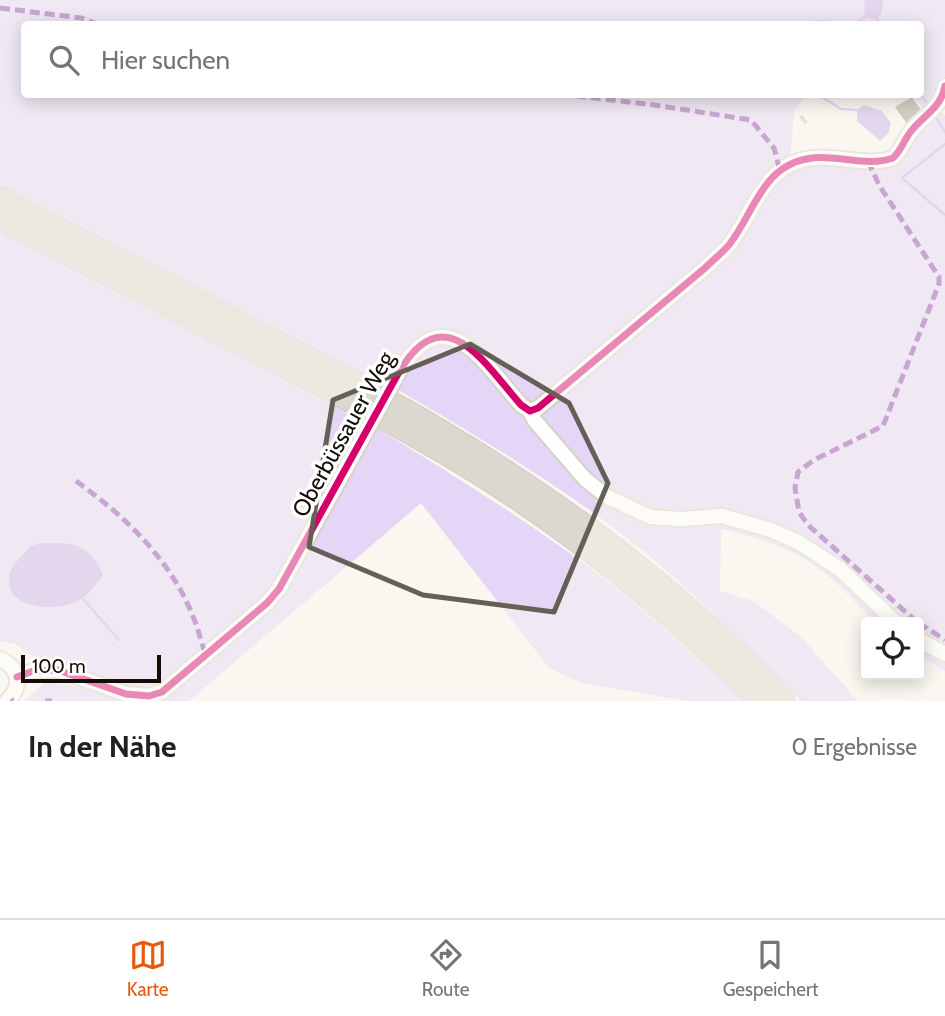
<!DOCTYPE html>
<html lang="de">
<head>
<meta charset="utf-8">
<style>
  :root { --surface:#fff; --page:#f2f2f2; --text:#202124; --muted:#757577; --line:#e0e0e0; --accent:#ea580c }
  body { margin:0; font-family:Cabin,sans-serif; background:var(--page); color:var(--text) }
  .controls { position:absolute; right:21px; bottom:21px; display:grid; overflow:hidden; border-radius:7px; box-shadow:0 4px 18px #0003 }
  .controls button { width:63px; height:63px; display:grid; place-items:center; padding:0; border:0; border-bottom:2px solid var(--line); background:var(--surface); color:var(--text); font:35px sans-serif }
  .scale { position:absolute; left:21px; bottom:18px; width:140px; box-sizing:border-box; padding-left:7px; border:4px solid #130e04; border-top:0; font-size:19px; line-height:24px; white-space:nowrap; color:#130e04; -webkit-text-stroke:5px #fff; paint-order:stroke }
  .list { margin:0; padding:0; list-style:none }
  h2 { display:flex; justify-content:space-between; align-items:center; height:91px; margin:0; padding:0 28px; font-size:30px }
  h2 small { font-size:23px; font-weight:400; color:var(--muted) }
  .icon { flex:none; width:38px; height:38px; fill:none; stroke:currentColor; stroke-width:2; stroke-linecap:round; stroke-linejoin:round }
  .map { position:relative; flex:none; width:945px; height:701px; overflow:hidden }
  .search { position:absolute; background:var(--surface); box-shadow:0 4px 18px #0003; left:21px; right:21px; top:21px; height:77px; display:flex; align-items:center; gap:18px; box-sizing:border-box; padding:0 24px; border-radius:7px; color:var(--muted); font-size:26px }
  .sheet { height:217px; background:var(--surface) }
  nav { display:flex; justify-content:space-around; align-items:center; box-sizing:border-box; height:98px; border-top:2px solid var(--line); background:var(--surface); font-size:19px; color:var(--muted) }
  nav a { display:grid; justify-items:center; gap:4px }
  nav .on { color:var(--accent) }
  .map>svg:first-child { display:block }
  .green { fill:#e5d5f6; fill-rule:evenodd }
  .water { fill:#c8b0e8 }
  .shadow { fill:#0003 }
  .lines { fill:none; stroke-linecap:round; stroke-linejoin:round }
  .stream { stroke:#c8b0e8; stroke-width:2.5 }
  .river { stroke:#c8b0e8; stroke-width:18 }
  .building { fill:#a09b8e }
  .minor-casing { stroke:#d6d2c8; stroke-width:18 }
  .highway-casing { stroke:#d3d0cc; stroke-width:24 }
  .minor { stroke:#fefefd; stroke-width:14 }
  .highway { stroke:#dbd8cf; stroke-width:21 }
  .minor-bridge-casing { stroke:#d6d2c8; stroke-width:18; stroke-linecap:butt }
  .minor-bridge { stroke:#fefefd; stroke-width:14 }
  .quiet { stroke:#8e44ad; stroke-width:5; stroke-dasharray:10 5; stroke-linecap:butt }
  .cycleway-casing { stroke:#fff; stroke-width:11 }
  .cycleway { stroke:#d6006c; stroke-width:7 }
  .marked { fill:none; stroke:#646057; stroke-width:5; stroke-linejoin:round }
  .labels { text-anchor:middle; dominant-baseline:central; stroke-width:7; stroke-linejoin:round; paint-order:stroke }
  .street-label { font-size:23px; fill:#130e04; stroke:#fff }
</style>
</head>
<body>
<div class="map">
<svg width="945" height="701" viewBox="0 0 945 701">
  <rect width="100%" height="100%" fill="#faf7f0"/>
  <path class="green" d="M0,0H945V86L938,107L945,116V671L919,656V622H876C855,603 837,580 812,564C785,546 752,536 721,529L720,591L753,601L800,636L858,701H801C741,641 682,579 614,528C545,476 470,432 395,388L424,350C431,347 438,345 446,345C470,347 499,391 515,409L528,401L518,394L470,340C424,314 405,351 385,386L0,186ZM24,24H920V94L913,95L928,115L888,160L790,162L794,112L805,95L24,94Z
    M0,230L363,419L352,445L272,591L166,683L150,689H134L60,664L39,660L15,644L0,641ZM30,546L103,575L83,598L74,603L13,592C4,572 19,562 30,546Z
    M373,426C445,470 518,515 586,565C641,606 693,653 743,701H687L582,683L550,669L421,503L189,701H159L272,602Z
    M47,681L80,687L126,701H24Z"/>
  <path class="water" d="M864,105L882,111L891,123L888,134L880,141L857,121V110Z
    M40,543C73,543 89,542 103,575C96,585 88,596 76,602C55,612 0,609 10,573C13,563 24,555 30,546Z"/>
  <path class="shadow" d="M802,115L808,122L805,124L799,117Z"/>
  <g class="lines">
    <path class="stream" d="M794,24L824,21L834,24
      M856,24L873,10L879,24
      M920,93L928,105
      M817,94L841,109L857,110
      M935,116L945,132
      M945,144L902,178L945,215
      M83,599L119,640"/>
    <path class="river" d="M873,10L874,0"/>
  </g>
  <path class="building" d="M912,97L923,113L907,124L895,107Z"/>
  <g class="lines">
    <defs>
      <path id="minor" d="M399,372C445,295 484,363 521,405L530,411L535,421L585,479L606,496L650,517L681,519L722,516L771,530L798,542L840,569L895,622
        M530,411L538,408L705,268C713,260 722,253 729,245C755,212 762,164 812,158C838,155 868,167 893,158C902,150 904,139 912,130C925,114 941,108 945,86
        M919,640L945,654
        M0,659C19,667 23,687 7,701
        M17,677L33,671L58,670L126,694L149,696L162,692L267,603L279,589L362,439"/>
      <path id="highway" d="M0,198C81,241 163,283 244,325C307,358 370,389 431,425C560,501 682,591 784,701
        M0,218C85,262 169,306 254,350C330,390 407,429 481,475C583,539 675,616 760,701"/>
    </defs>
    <use href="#minor" class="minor-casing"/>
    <use href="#highway" class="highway-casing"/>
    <use href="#minor" class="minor"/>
    <use href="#highway" class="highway"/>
    <defs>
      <path id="minor-bridge" d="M362,439L399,372"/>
    </defs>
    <use href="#minor-bridge" class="minor-bridge-casing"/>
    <use href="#minor-bridge" class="minor-bridge"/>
    <path class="quiet" d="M0,8L81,18L98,24
      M561,94L654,105L751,120L774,148L780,171
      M868,161L879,185L939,277V284L883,426L814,460L798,472L795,488L799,512L808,525L917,622
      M76,481C126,517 172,561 194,619C199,631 201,643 206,655
      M919,623L945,640
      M11,699L13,701
      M45,701H52"/>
    <defs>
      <path id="cycleway" d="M17,677L33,671L58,670L126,694L149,696L162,692L267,603L279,589L399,372C445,295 484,363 521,405L530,411L538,408L705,268C713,260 722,253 729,245C755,212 762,164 812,158C838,155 868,167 893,158C902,150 904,139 912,130C925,114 941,108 945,86"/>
    </defs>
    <use href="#cycleway" class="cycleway-casing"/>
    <use href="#cycleway" class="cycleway"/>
  </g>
  <path d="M0 0H945V701H0ZM470,344L569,403L608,483L554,612L423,595L309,547L333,400Z" fill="#faf7f0" fill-opacity=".55" fill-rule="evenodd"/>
  <path class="marked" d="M470,344L569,403L608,483L554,612L423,595L309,547L333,400Z"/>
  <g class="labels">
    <g class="street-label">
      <text transform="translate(343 434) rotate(-61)">Oberbüssauer Weg</text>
    </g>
  </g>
</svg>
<div class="controls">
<button><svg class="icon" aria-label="locate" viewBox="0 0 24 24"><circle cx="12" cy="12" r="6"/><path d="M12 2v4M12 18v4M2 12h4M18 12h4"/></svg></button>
</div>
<div class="scale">100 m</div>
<div class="search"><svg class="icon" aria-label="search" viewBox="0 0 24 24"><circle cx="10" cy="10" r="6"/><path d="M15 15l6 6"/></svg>Hier suchen</div>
</div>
<section class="sheet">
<h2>In der Nähe<small>0 Ergebnisse</small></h2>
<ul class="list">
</ul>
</section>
<nav>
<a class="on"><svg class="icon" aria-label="map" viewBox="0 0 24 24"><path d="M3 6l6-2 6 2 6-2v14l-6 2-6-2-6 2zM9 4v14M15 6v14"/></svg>Karte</a>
<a><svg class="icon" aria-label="directions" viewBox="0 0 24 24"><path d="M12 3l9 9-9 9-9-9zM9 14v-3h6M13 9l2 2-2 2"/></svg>Route</a>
<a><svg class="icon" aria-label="saved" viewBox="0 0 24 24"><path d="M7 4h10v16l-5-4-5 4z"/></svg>Gespeichert</a>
</nav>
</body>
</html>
